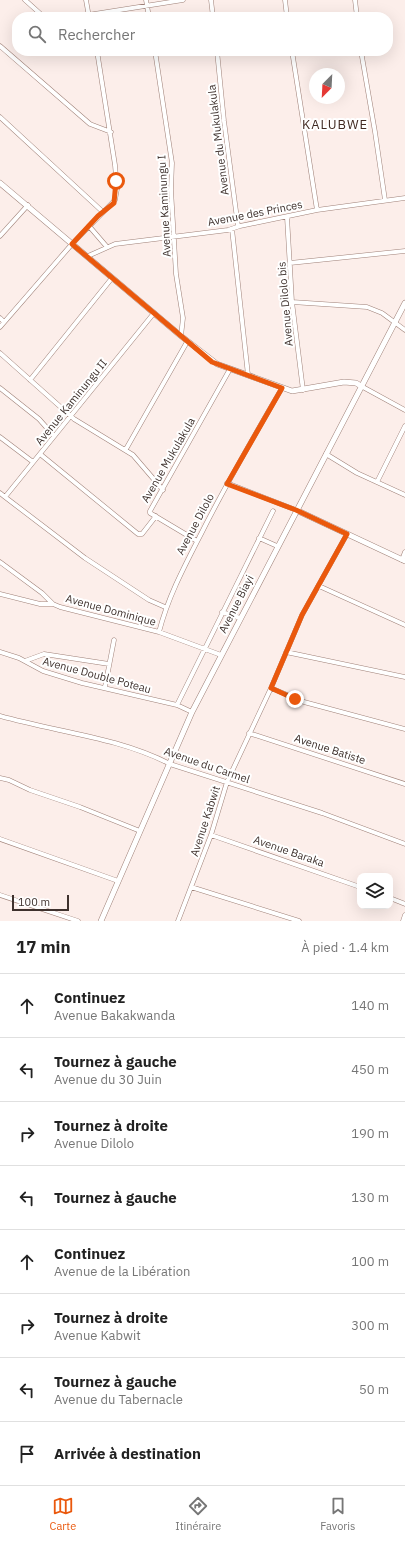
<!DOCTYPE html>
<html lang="fr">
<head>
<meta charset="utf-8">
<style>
  :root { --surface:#fff; --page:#f2f2f2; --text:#222; --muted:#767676; --line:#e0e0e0; --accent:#ea580c }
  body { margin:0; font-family:"IBM Plex Sans",sans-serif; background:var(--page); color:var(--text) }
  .controls { position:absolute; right:12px; bottom:12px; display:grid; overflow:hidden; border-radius:8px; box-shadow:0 4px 16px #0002 }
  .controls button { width:36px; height:36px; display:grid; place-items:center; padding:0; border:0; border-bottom:1px solid var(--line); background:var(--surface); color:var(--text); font:20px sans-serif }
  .compass { position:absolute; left:309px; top:68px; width:36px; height:36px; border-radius:50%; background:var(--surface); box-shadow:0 4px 16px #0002; rotate:204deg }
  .scale { position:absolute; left:12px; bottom:10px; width:57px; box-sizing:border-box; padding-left:4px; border:2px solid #3e312d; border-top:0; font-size:11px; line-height:14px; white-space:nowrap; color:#3e312d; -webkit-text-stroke:3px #fff; paint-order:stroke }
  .stop { position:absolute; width:12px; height:12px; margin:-9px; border:3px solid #ea580c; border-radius:50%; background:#fff }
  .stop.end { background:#ea580c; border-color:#fff; box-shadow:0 1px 4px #0008 }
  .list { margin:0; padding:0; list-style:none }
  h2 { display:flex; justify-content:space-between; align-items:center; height:52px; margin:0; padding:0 16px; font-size:17px }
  h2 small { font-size:13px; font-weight:400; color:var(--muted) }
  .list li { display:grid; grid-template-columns:26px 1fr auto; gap:12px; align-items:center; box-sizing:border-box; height:64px; padding:0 16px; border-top:1px solid var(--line) }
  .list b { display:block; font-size:15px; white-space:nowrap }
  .list p { margin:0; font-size:13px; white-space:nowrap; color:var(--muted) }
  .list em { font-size:13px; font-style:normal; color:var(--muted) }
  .icon { flex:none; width:22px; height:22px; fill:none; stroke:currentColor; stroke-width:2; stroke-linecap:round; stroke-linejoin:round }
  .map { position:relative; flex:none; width:405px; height:921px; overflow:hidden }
  .search { position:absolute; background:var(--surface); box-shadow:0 4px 16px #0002; left:12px; right:12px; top:12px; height:44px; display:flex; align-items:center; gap:10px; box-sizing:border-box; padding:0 14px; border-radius:16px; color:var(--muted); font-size:15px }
  .sheet { height:564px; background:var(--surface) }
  nav { display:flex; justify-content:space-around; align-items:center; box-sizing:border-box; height:56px; border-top:1px solid var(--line); background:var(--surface); font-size:11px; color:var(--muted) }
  nav a { display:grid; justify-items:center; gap:2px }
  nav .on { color:var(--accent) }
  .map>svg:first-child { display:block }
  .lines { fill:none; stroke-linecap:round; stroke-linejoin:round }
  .minor-casing { stroke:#9f8178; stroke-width:5 }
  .tertiary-casing { stroke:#9f8178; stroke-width:6 }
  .minor { stroke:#fff; stroke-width:4 }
  .tertiary { stroke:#fff; stroke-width:5 }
  .route { stroke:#ea580c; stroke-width:5 }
  .labels { text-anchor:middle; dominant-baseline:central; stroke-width:4; stroke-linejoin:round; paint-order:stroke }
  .street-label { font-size:11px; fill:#3e312d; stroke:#fff }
  .quarter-label { font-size:13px; letter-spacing:1px; fill:#412921; stroke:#fff }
</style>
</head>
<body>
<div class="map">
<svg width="405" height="921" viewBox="0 0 405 921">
  <rect width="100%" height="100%" fill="#fceeea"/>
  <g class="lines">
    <defs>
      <path id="minor" d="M25,0L44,17
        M86,0L89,17
        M146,0L149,17
        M211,0L213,17
        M285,0L287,17
        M355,0L357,17
        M88,15L183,0
        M0,46L90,124L111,132
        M155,51L172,163L171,190L176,274L183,318L181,336
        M217,51L224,121L238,226
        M292,51L317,210
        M361,51L375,132L385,200
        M0,117L103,212
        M287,217L292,302L303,390
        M89,226L107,247
        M232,229L248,375
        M0,236L28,205
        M88,256L115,244L228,230L240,226L317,210L405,198
        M290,263L405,251
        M292,302L367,307L382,313L405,330
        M0,318L4,322
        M0,327L72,244L115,200L117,189L115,165L97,51
        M0,353L74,419L133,455L163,490
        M30,380L112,278
        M361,386L405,410
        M0,388L39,419L54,436
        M0,437L33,462
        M126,449L187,342
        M40,454L138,534H142L156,516
        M326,454L357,473L405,495
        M377,482L405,426
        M227,483L296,510
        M0,493L5,497L154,313
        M5,497L85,558L149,600L165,607
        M259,538L277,546
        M197,541L150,513V511L230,369
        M402,560L405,552
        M0,562L42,593L53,604L60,607L159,632L221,655
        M319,586L405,625
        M0,594L40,604H53
        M222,612L240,618
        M159,632C168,597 184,567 201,534C226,484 254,436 282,388
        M0,652L19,658L43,671L82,683L177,705L192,712
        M286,652L405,677
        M25,661L44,654L109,664
        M105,687L114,640
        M271,688L304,702L405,729
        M177,705L273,511
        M0,716C56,732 118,737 170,764L322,813L405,844
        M249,733L405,784
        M0,778L9,780L30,790L80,807L140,831
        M211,835L360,887
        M0,839L118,881
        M191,887L299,921
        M0,895L78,921
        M390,898L405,904
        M178,921L211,835L227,782L271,688L302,615L347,534
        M403,921L405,915"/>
      <path id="tertiary" d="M0,183L181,336L217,364L292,391L344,382L356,383L361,386
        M296,510L405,561
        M101,921L192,712L405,303"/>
    </defs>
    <use href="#minor" class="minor-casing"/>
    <use href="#tertiary" class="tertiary-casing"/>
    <use href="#minor" class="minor"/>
    <use href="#tertiary" class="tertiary"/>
  </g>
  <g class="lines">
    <path class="route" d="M116,181L114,203L98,216L72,244L212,362L282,388L227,484L296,510L347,534L302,615L271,688L295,699"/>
  </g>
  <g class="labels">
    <g class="street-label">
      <text transform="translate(218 140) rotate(-97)">Avenue du Mukulakula</text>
      <text transform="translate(164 206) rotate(-93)">Avenue Kaminungu I</text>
      <text transform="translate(255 213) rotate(-11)">Avenue des Princes</text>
      <text transform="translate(285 304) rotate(-95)">Avenue Dilolo bis</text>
      <text transform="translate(71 402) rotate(-51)">Avenue Kaminungu II</text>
      <text transform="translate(168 460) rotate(-60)">Avenue Mukulakula</text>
      <text transform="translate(195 524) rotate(-62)">Avenue Dilolo</text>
      <text transform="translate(236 604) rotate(-63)">Avenue Biayi</text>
      <text transform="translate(111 610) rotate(15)">Avenue Dominique</text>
      <text transform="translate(97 675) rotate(15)">Avenue Double Poteau</text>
      <text transform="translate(330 749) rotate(18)">Avenue Batiste</text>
      <text transform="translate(207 765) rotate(19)">Avenue du Carmel</text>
      <text transform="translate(205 821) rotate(-72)">Avenue Kabwit</text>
      <text transform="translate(289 851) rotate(19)">Avenue Baraka</text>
    </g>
    <g class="quarter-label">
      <text x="335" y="124">KALUBWE</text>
    </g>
  </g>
</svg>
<div class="controls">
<button><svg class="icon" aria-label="layers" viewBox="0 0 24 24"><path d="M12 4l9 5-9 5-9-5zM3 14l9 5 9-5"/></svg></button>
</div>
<svg class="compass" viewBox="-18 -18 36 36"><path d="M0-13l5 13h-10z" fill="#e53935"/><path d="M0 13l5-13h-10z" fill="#767676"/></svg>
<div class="scale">100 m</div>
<div class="stop" style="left:116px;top:181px"></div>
<div class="stop end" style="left:295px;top:699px"></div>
<div class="search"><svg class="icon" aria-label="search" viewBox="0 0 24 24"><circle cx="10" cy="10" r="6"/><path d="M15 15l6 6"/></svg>Rechercher</div>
</div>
<section class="sheet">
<h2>17 min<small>À pied · 1.4 km</small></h2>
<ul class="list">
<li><svg class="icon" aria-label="ahead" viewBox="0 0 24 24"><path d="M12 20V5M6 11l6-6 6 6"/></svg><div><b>Continuez</b><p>Avenue Bakakwanda</p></div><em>140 m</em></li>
<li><svg class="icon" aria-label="left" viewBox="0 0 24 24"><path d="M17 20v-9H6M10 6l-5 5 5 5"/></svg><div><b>Tournez à gauche</b><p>Avenue du 30 Juin</p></div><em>450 m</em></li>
<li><svg class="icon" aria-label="right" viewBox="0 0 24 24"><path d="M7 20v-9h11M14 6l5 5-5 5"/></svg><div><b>Tournez à droite</b><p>Avenue Dilolo</p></div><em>190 m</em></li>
<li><svg class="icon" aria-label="left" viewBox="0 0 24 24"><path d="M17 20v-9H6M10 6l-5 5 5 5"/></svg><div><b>Tournez à gauche</b></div><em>130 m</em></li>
<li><svg class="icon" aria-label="ahead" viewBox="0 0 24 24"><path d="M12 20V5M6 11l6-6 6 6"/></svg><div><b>Continuez</b><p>Avenue de la Libération</p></div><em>100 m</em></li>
<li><svg class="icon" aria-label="right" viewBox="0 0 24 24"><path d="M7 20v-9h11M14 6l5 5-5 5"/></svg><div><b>Tournez à droite</b><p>Avenue Kabwit</p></div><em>300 m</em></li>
<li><svg class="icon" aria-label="left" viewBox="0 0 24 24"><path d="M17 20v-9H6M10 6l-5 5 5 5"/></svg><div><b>Tournez à gauche</b><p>Avenue du Tabernacle</p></div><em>50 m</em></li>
<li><svg class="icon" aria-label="arrive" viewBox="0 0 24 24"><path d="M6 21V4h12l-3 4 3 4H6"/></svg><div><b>Arrivée à destination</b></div></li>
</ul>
</section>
<nav>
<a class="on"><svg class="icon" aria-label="map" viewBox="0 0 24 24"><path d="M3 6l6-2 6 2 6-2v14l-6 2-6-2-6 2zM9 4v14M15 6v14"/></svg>Carte</a>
<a><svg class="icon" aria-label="directions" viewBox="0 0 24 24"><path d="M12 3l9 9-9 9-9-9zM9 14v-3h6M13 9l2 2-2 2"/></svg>Itinéraire</a>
<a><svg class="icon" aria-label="saved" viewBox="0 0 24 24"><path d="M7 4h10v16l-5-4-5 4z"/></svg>Favoris</a>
</nav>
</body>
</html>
